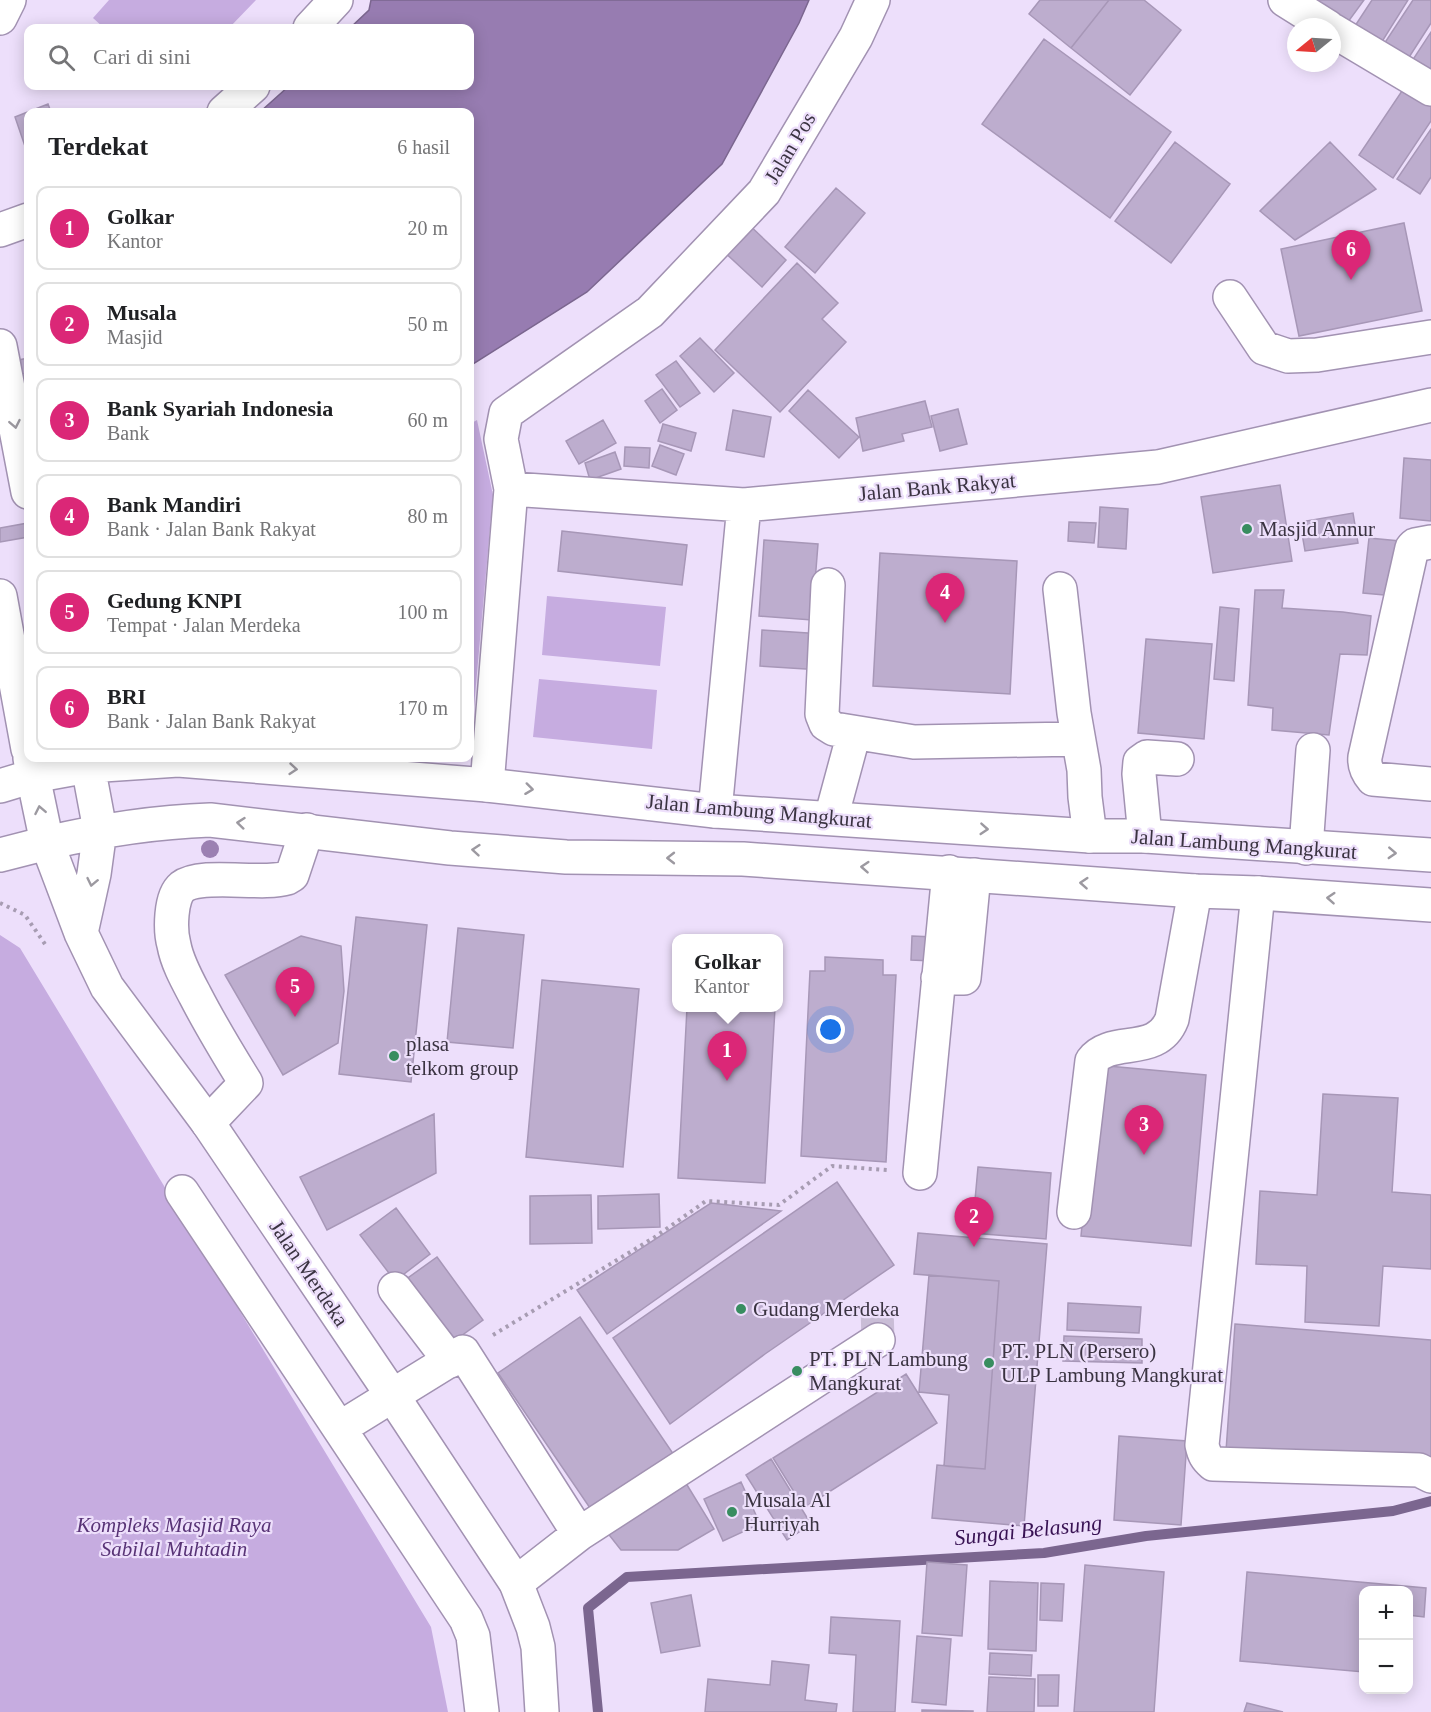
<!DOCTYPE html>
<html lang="id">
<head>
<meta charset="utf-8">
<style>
  :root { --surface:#fff; --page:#f2f2f2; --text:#202124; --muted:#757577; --line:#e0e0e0; --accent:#db2777 }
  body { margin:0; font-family:Georgia,serif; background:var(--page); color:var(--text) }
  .controls { position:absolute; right:18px; bottom:18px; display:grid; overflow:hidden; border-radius:12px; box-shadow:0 3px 15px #0003 }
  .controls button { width:54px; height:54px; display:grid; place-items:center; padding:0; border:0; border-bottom:2px solid var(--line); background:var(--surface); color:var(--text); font:30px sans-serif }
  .compass { position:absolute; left:1287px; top:18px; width:54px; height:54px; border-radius:50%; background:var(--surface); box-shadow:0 3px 15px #0003; rotate:252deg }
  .you { position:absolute; left:831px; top:1030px; width:21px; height:21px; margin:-15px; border:4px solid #fff; border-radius:50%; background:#1a73e8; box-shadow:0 0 0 9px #1a73e833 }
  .badge { display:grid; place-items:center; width:39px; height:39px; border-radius:50%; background:var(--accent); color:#fff; font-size:20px; font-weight:700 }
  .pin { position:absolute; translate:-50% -50px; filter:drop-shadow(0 2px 3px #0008) }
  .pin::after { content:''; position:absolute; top:32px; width:21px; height:18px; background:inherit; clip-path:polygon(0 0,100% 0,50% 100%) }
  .popup { position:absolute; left:672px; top:934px; width:111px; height:78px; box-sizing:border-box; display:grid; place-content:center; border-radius:12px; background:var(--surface); filter:drop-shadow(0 2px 4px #0005); font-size:20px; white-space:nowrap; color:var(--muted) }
  .popup b { font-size:22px; color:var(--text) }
  .popup::after { content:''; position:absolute; left:50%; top:100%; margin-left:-12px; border:12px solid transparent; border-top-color:var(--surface) }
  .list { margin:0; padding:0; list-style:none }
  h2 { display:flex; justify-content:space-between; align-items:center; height:78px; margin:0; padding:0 24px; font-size:26px }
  h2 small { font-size:20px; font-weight:400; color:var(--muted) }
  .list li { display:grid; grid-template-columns:39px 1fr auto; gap:18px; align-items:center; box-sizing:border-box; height:84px; margin:0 12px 12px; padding:0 12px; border:2px solid var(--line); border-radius:12px }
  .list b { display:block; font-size:22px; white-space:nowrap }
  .list p { margin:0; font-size:20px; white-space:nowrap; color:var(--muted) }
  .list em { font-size:20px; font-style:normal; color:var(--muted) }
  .icon { flex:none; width:33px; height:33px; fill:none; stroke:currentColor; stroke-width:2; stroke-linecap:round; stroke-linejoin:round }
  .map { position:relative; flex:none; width:1431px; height:1712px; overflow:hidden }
  .search { position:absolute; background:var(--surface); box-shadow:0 3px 15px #0003; left:24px; top:24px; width:450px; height:66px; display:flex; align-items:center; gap:15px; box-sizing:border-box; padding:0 21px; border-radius:12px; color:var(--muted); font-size:22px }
  .panel { position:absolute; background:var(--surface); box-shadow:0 3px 15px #0003; left:24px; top:108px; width:450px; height:654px; border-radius:12px }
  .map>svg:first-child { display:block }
  .green { fill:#c6ace0 }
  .water { fill:#977cb1; stroke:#7b668f; stroke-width:1.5 }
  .pier { fill:#eddffb }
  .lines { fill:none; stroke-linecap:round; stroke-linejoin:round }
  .stream { stroke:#7b668f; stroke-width:10 }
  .building { fill:#bdadce; stroke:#a797b7; stroke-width:1.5 }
  .minor-tunnel { stroke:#c9bdd6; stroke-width:33; stroke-dasharray:33 16; stroke-linecap:butt }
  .minor-casing { stroke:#a292b2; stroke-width:36 }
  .major-casing { stroke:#a292b2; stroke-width:36 }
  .highway-casing { stroke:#a292b2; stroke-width:36 }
  .path { stroke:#a79cb2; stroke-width:4; stroke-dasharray:3 4.5; stroke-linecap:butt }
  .minor { stroke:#fff; stroke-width:33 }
  .major { stroke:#fff; stroke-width:33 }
  .highway { stroke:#fff; stroke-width:33 }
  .tree { fill:#9b80b2 }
  .oneway { stroke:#9c99a0 }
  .poi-dot { fill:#388d60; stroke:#eddffb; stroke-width:2 }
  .labels { text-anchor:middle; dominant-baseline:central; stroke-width:4.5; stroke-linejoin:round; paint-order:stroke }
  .street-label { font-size:21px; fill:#3a3341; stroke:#eddffb }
  .poi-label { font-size:21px; fill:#3a3341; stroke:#eddffb; text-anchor:start }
  .park-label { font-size:21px; font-style:italic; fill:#583376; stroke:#eddffb }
  .water-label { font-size:22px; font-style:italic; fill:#381253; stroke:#eddffb }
</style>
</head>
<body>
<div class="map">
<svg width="1431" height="1712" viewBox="0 0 1431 1712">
  <rect width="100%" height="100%" fill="#eddffb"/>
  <path class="green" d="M109,0H256L229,28H104L93,18Z
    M477,420L493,495L471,740H470V424Z
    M547,596L666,607L660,666L542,655Z
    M539,679L657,690L652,749L533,737Z
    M0,935L20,948L431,1627L448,1712H0Z"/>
  <path class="water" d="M371,0H809L799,23L722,164L587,292L470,366V112H260L289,86H470V28H350L369,10Z"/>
  <path class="pier" d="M6,240L28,363V672L0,678V242Z"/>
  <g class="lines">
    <path class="stream" d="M598,1712L588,1608L627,1577L1044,1553L1146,1536L1393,1511L1431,1501"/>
  </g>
  <path class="building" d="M1040,0H1109L1071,48L1029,14Z
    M1109,0H1144L1181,30L1130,95L1071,48Z
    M1308,0H1364L1345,26Z
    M1372,0H1408L1378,48L1351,32Z
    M1413,0H1431V23L1406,62L1382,47Z
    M1431,32V79L1410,64Z
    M1044,39L1171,132L1110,218L982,124Z
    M1408,82L1431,98V121L1393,178L1359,155Z
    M48,104L51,112H28V155L15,117Z
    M1431,129V177L1420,194L1397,179Z
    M1175,142L1230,184L1171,263L1115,221Z
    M1330,142L1376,189L1295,240L1260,211Z
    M836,188L865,213L815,273L785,247Z
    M745,221L786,260L762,287L720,248Z
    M1404,223L1422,311L1299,336L1281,249Z
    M797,263L838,303L822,319L846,342L780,412L715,350Z
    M700,338L734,373L714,392L680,356Z
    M28,358V373L0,378V364Z
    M676,361L700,393L680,407L656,375Z
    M662,389L677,410L660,423L645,401Z
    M808,390L859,437L839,458L789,411Z
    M925,401L932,427L902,434L904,441L863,451L856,418Z
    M958,409L967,444L940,451L931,416Z
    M733,410L771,417L764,457L726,450Z
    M603,420L616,443L579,464L566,441Z
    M663,424L696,433L691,451L658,441Z
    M660,445L684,454L676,475L652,466Z
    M625,447L650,448L649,468L624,466Z
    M615,452L621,469L590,480L585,463Z
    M1404,458L1431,460V521L1400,518Z
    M1280,485L1292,561L1213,573L1201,497Z
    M1100,507L1128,509L1126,549L1098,547Z
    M1353,513L1358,543L1305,551L1300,522Z
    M1069,522L1096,523L1094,543L1068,541Z
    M28,523V537L0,542V528Z
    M562,531L687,545L682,585L558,571Z
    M1369,538L1400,541L1395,596L1363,593Z
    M764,540L818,544L812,620L759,616Z
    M880,553L1017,561L1010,694L873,686Z
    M1255,590H1284L1282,608L1343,612L1371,616L1367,655L1340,654L1329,735L1272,730L1273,708L1248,705Z
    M1220,607L1239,609L1234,681L1214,679Z
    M762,630L823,634L821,670L760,666Z
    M1146,639L1212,644L1204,739L1138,733Z
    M356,917L427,925L411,1082L339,1074Z
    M458,928L524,935L513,1048L447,1042Z
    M301,936L341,946L344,991L338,1043L283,1075L225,975Z
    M912,936L934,937L932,961L911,960Z
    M825,957L883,960V975H896L886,1162L801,1156L810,971H825Z
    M542,980L639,989L623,1167L526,1157Z
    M687,1008H775L765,1183L678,1178Z
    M1097,1065L1206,1075L1191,1246L1081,1236Z
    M1323,1094L1398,1098L1392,1192L1431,1195V1269L1383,1266L1379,1326L1305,1322L1307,1266L1256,1264L1260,1191L1317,1195Z
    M434,1114L436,1173L327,1230L300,1177Z
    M978,1167L1051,1173L1046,1239L972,1233Z
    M837,1182L894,1265L765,1354L670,1424L613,1338Z
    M659,1194L660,1227L598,1229V1196Z
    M591,1195L592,1243L530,1244V1196Z
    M711,1203L781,1211L607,1334L577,1290Z
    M396,1208L430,1254L395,1281L360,1235Z
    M918,1233L1047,1244L1024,1526L932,1518L937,1465L985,1469L999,1281L914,1274Z
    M437,1257L483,1320L443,1349L398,1285Z
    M929,1275L999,1281L985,1469L944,1466L949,1395L919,1392Z
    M1068,1303L1141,1307L1139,1333L1067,1330Z
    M580,1317L674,1455L592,1511L498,1373Z
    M1235,1324L1431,1340V1467L1226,1451Z
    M1064,1336L1142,1339V1363L1063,1361Z
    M906,1374L937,1423L804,1508L773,1458Z
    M1119,1436L1187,1441L1181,1525L1114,1520Z
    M771,1459L811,1524L787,1540L746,1475Z
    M684,1480L714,1529L678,1550H621L606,1531Z
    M741,1482L760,1524L723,1541L704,1499Z
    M927,1562L967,1565L962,1636L922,1633Z
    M1085,1565L1164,1572L1154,1712H1074Z
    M1247,1572L1426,1588L1424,1617L1408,1615V1590H1364V1672L1240,1661Z
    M990,1581L1038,1583L1036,1651L988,1649Z
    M1041,1583L1064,1584L1062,1621L1040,1620Z
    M691,1595L700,1646L661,1653L651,1603Z
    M831,1617L900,1621L895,1712H853L856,1655L829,1653Z
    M917,1636L951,1639L946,1705L912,1702Z
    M990,1653L1032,1655L1031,1676L989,1674Z
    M772,1661L809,1665L805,1700L837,1704L836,1712H705L708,1679L770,1685Z
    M1038,1675H1059L1058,1706H1038Z
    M989,1677L1035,1679L1034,1712H987Z
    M1247,1703L1283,1712H1244Z
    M922,1710L973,1711V1712H922Z"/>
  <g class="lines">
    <path class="minor-tunnel" d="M877,1307L878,1340"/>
    <defs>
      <path id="minor" d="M1285,0L1328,27
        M310,28L336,0
        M1332,30L1431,89
        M224,112L253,86
        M0,230L28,220
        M1230,297L1264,348L1288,356L1317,355L1431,337
        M744,505L511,489L501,439L506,413L650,312L764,192L856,37L873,0
        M1431,542L1415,545L1412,548L1365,757C1364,766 1367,772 1373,779L1431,784
        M828,585L822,714L826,724L834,729L914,742L1077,739
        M1060,589L1074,713L1084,770L1085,797L1090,836
        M487,785L511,489
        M715,811L744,505L1158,467L1431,405
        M831,818L854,733
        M1145,836L1139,774L1140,762L1147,757L1177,759
        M1306,848L1313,750
        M1258,893L1202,1445C1204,1454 1206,1458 1213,1464L1419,1470L1431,1476
        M938,978H964L974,875
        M208,1123L246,1083C228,1054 211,1026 195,995C187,980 177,962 174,945C170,931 170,897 182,887C202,872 261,886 287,878L292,875L307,830
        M920,1173L949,872
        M182,1192L466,1619L473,1636L482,1712
        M1074,1212L1092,1061C1111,1035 1157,1058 1172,1019L1195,891
        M395,1289L450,1361
        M340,1428L463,1352L579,1534
        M516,1583L579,1534L878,1340"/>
      <path id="major" d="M0,18L9,0
        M0,346L28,492
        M0,596L28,749
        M0,786L33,776L30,758
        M0,855L47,843"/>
      <path id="highway" d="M47,843C102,830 152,822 210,820L450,848L566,857L743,859L1195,891L1258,893L1431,905
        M81,933L94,874L100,830L88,766
        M542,1712L538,1647L533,1627L516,1583L392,1395L208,1123L107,987L81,933L47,843L33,776L88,766L178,760L487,785L715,811L1090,836H1145L1431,855"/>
    </defs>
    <use href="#minor" class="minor-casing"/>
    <use href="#major" class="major-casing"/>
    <use href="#highway" class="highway-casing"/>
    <path class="path" d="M0,903L25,915L47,947
      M493,1335L655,1237L706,1201L779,1205L832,1166L887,1170"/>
    <use href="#minor" class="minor"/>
    <use href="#major" class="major"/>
    <use href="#highway" class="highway"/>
  </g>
  <circle class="tree" cx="210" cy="849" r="9"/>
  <defs><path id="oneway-chevron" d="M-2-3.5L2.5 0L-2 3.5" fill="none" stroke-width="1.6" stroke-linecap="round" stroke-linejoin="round" transform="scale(1.5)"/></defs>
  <g class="oneway">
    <use href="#oneway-chevron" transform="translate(15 424) rotate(79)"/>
    <use href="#oneway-chevron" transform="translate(293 769) rotate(5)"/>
    <use href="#oneway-chevron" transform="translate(529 789) rotate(7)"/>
    <use href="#oneway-chevron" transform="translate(40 810) rotate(-101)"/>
    <use href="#oneway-chevron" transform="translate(241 823) rotate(-174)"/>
    <use href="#oneway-chevron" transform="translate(984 829) rotate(4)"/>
    <use href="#oneway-chevron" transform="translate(476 850) rotate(-175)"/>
    <use href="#oneway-chevron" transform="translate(1392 853) rotate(3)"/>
    <use href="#oneway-chevron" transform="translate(671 858) rotate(-180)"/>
    <use href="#oneway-chevron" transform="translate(865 867) rotate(-176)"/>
    <use href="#oneway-chevron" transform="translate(92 882) rotate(102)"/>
    <use href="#oneway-chevron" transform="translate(1084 883) rotate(-176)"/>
    <use href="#oneway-chevron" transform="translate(1331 898) rotate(-176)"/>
  </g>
  <g class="poi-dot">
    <circle cx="1247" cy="529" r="6"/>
    <circle cx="394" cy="1056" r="6"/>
    <circle cx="741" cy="1309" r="6"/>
    <circle cx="989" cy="1363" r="6"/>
    <circle cx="797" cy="1371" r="6"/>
    <circle cx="732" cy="1512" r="6"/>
  </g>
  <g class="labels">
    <g class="street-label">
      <text transform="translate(790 148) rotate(-59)">Jalan Pos</text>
      <text transform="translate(937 487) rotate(-5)">Jalan Bank Rakyat</text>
      <text transform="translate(759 811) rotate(5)">Jalan Lambung Mangkurat</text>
      <text transform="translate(1244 844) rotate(4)">Jalan Lambung Mangkurat</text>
      <text transform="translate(309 1273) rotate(56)">Jalan Merdeka</text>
    </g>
    <g class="poi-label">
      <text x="1259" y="529">Masjid Annur</text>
      <text x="406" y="1044">plasa<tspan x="406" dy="24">telkom group</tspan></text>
      <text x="753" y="1309">Gudang Merdeka</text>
      <text x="1001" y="1351">PT. PLN (Persero)<tspan x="1001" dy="24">ULP Lambung Mangkurat</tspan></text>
      <text x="809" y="1359">PT. PLN Lambung<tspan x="809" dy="24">Mangkurat</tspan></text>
      <text x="744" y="1500">Musala Al<tspan x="744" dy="24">Hurriyah</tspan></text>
    </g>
    <g class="park-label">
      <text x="174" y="1525">Kompleks Masjid Raya<tspan x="174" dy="24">Sabilal Muhtadin</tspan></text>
    </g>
    <g class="water-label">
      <text transform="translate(1028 1530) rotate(-6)">Sungai Belasung</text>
    </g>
  </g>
</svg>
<div class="controls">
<button>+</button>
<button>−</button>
</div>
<svg class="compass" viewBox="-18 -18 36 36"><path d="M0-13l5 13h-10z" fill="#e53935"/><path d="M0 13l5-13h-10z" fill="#757577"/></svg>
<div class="you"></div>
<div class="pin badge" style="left:727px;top:1081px">1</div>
<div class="popup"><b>Golkar</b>Kantor</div>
<div class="pin badge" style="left:974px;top:1247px">2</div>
<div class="pin badge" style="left:1144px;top:1155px">3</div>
<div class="pin badge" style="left:945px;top:623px">4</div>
<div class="pin badge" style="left:295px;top:1017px">5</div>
<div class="pin badge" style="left:1351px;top:280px">6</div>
<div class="search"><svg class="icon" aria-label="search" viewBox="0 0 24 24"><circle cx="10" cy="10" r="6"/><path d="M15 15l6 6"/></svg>Cari di sini</div>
<section class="panel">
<h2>Terdekat<small>6 hasil</small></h2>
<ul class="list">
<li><span class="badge">1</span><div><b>Golkar</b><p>Kantor</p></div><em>20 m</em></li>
<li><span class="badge">2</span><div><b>Musala</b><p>Masjid</p></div><em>50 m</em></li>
<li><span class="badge">3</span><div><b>Bank Syariah Indonesia</b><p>Bank</p></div><em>60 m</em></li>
<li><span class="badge">4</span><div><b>Bank Mandiri</b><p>Bank · Jalan Bank Rakyat</p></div><em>80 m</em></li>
<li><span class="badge">5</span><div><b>Gedung KNPI</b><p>Tempat · Jalan Merdeka</p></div><em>100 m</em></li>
<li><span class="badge">6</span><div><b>BRI</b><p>Bank · Jalan Bank Rakyat</p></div><em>170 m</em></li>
</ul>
</section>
</div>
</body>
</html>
